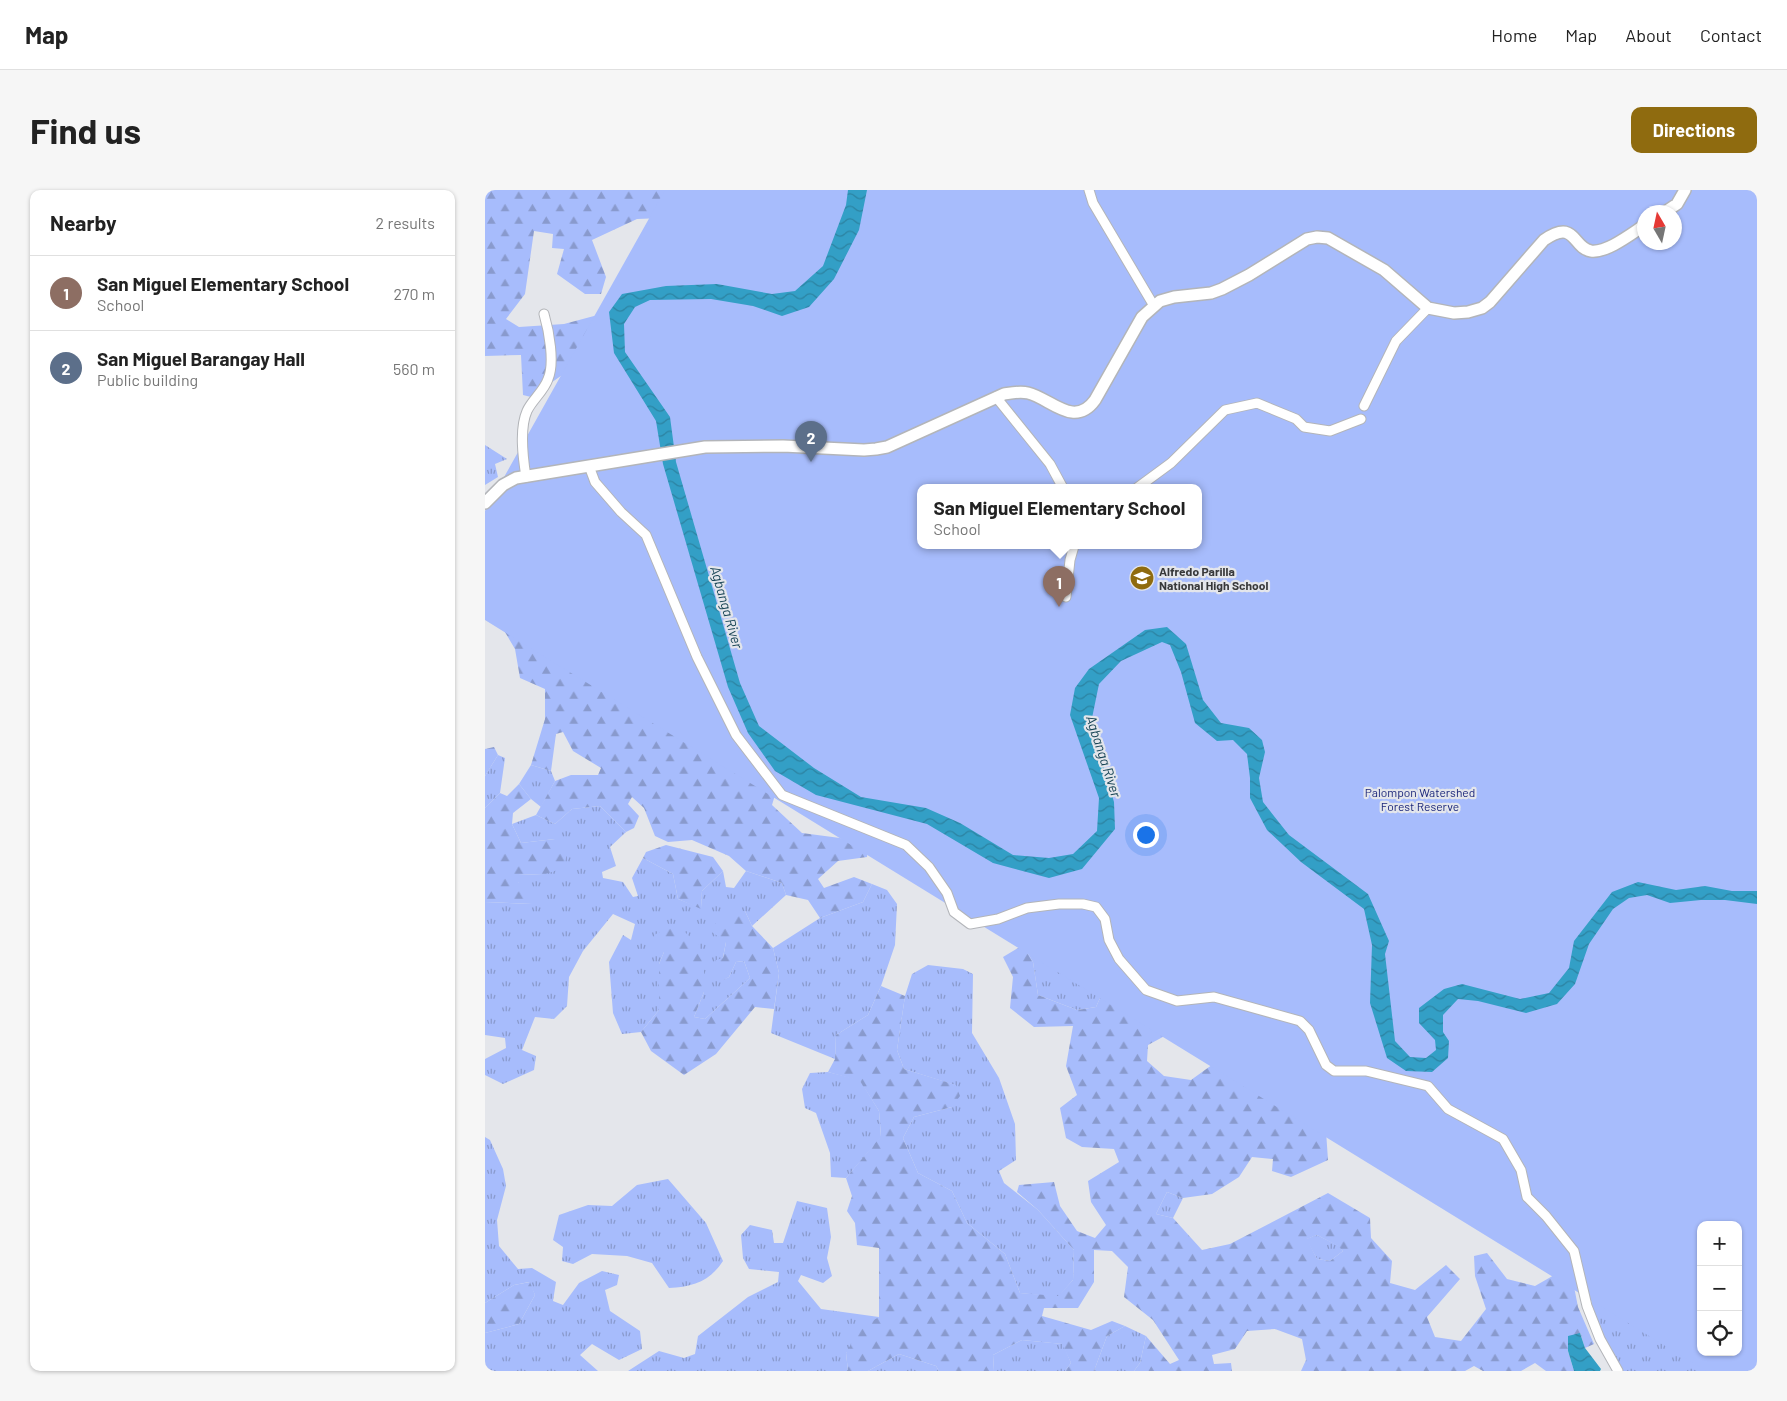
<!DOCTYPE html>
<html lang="en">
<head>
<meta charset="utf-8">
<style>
  :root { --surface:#fff; --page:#f6f6f6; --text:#222; --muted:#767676; --line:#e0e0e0; --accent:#8f6b0f }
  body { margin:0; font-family:Barlow,sans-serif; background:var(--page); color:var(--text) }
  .controls { position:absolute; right:15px; bottom:15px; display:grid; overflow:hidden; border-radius:10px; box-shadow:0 1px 4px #0004 }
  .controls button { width:45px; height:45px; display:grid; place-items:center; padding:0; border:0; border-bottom:1px solid var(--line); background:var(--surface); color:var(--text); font:25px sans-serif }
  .compass { position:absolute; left:1152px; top:15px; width:45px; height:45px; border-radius:50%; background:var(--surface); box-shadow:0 1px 4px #0004; rotate:351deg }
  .you { position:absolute; left:660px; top:644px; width:18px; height:18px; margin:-12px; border:4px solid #fff; border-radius:50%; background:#1a73e8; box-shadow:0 0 0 8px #1a73e833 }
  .badge { display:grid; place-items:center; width:32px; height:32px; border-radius:50%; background:var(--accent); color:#fff; font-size:16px; font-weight:700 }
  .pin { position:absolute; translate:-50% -41px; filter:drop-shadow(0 1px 2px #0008) }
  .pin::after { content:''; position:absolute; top:26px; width:18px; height:15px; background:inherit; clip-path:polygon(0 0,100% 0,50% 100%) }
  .popup { position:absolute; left:432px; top:294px; width:285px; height:65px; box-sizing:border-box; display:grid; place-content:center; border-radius:10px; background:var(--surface); filter:drop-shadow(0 1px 4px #0005); font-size:16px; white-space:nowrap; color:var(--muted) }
  .popup b { font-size:19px; color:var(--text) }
  .popup::after { content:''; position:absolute; left:50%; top:100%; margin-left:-10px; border:10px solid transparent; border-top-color:var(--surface) }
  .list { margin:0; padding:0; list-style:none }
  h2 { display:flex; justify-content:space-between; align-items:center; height:65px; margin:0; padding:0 20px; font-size:21px }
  h2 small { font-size:16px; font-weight:400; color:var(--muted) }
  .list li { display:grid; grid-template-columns:32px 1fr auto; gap:15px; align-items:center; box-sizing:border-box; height:75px; padding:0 20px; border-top:1px solid var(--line) }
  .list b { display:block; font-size:19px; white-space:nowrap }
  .list p { margin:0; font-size:16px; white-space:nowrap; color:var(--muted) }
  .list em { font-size:16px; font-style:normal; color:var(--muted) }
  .icon { flex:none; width:28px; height:28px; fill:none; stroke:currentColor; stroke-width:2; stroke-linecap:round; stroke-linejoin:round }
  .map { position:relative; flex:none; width:1272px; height:1181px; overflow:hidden; border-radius:10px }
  header { display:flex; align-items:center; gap:30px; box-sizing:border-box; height:70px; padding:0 25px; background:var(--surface); border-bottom:1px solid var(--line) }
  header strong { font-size:24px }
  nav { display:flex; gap:28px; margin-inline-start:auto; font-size:18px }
  .intro { display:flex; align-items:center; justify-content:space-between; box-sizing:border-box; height:120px; padding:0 30px }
  h1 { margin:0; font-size:35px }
  .button { padding:12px 22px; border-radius:10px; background:var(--accent); color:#fff; font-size:18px; font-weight:700 }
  main { display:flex; gap:30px; padding:0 30px }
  aside { flex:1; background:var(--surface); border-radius:10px; box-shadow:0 1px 4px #0004 }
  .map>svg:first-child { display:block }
  .grass { fill:url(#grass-tufts) }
  .forest { fill:url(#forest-firs); fill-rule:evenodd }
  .park { fill:#a7bcfc; fill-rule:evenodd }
  .water { fill:url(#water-waves) }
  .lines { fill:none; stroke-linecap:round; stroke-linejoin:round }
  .minor-casing { stroke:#b3b5b9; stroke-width:11 }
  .major-casing { stroke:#b3b5b9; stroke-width:14 }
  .minor { stroke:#fff; stroke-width:9 }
  .major { stroke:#fff; stroke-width:11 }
  .labels { text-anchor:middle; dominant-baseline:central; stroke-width:4.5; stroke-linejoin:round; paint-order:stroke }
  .poi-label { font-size:12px; font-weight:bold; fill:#37383a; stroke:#e4e6eb; text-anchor:start }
  .park-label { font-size:12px; fill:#1b267a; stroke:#e4e6eb }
  .water-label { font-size:14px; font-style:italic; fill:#184556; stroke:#e4e6eb }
</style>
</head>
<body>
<header>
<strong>Map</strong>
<nav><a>Home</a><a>Map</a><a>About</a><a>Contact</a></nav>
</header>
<div class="intro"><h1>Find us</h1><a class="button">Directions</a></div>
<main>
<aside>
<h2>Nearby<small>2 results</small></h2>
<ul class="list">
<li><span class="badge" style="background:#8d6e63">1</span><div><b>San Miguel Elementary School</b><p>School</p></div><em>270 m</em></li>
<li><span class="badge" style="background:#5c6f8a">2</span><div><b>San Miguel Barangay Hall</b><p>Public building</p></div><em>560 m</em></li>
</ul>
</aside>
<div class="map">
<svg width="1272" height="1181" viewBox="0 0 1272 1181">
  <defs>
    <pattern id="grass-tufts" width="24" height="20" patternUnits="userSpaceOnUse" patternTransform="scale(1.25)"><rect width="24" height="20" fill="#a7bcfc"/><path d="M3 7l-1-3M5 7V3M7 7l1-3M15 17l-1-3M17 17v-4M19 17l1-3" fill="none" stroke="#899acd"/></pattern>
    <pattern id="forest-firs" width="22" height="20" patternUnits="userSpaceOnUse" patternTransform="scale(1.25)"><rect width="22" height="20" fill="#a7bcfc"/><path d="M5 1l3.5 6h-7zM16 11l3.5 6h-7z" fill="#899acd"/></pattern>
    <pattern id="water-waves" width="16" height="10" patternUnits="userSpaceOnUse" patternTransform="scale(1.25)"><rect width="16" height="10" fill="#339fc6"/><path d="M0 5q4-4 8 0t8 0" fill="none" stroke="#2c83a2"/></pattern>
  </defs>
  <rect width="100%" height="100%" fill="#e4e6eb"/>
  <path class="grass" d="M0,255L22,269L10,274L13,287L0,295Z
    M13,565L20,568L15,603L0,618V586Z
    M46,575L66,581L70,591L56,617L46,609L34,594Z
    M115,616L141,642L125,657L131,676L117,682L118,688L138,692L148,707L153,706L147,688L158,668L188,684L193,709L216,718L217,701L238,681L241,697L249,698L261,681L297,693L301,705L267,736L260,721L241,752L233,792L244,787L251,772L259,771L265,788L220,829L209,827L219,802L179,762L174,774V820L156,842L137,844L128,823L124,772L138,745L146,750L150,734L128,724L98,761L84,787L82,816L69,829L50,827L37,860L51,866L49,880L18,894L0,885V869L21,858L20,848L0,845V712L47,714L33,692V684L58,685L70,649L36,653L27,634L51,625L70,634L87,619Z
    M387,694L402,700L412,714L410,755L396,796L383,825L351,845L350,869L286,843L294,783L288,758L335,728L378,712Z
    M538,755L619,799L611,817L592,820L553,805L548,772Z
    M443,775L478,779L488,784L487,843L514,888L530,934L531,970L514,981L519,993L553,1020L589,1060L588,1090L573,1107L535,1103L520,1064L482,1033L467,1001L433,983L418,948L429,927L467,917L470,895L419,879L412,860L420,806L427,784Z
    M343,882L375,890L394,921L396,947L361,988L346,987L345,963L331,923L320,918L317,899L325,883Z
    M0,947L5,950L18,979L21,996L12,1030L14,1056L33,1079L47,1078L71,1092L68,1111L78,1115L94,1093L117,1081L134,1085L132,1095L120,1100L125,1121L155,1141L157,1159L134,1170L107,1154L95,1165L113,1181H0V1143L34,1134L50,1105L44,1092L29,1095L0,1113Z
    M183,989L221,1033L238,1071C225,1091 208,1097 184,1098L167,1073L142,1066L107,1064L88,1074L77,1071L78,1057L68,1050L74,1025L103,1015L127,1016L152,995Z
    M682,1002L698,1008L688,1028L671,1024Z
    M312,1011L342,1018L346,1047L342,1068L347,1086L338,1093L316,1085L313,1091L336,1119L394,1127L361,1163L363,1181H143L174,1161L199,1168L210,1164L213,1146L263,1107L293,1092L294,1082L264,1079L258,1068L256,1045L265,1035L287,1040L289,1053H298Z
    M832,1045L854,1056L858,1061L845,1071L832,1069L821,1049Z
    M1105,1105L1216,1162H1253L1263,1181H1137L1109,1126Z
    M640,1136L661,1146L655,1173L649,1181H609L622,1146Z
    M537,1150L578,1154L586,1173L580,1181H509L508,1165Z
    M414,1164L451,1176L454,1181H383Z"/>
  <path class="forest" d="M0,0H189L178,28L152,29L107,50L121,87L116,104H100L72,84L79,59L67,58L68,44L49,41L40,104L21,129L34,137L79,134L124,122L90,176L46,207L38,205L36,165L0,166Z
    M0,361L290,605L287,615L317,643L355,648L383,656L382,667L353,671L333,689L339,698L369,687L387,694L378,712L335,728L323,710L301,705L297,693L261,681L244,666L207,650L183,652L170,646L159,618L147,607L143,614L154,626L149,638L141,642L115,616L87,619L70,634L51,625L70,591L86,585H113L116,578L88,561L78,542L71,544L66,581L46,575L60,529V499L35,488L30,459L1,410Z
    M9,557L13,565L0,586V559Z
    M34,594L46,609L28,623L27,634L36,653L70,649L83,661L78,678L58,685L33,684V692L48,701L47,714L0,712V618L15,603L22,606Z
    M181,655L228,667L238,681L217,701L216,719L193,709L188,684L158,668L161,662Z
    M260,721L267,736L288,758L294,783L289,819L270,817L231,864L199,885L166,861L156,842L174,820V774L179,762L169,745L191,734L214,755L219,774V802L209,827L220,829L265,788L259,771L251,772L244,787L233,793L231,770L238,768L241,752L227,742L234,725Z
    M538,755L548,772L553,805L592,820L611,817L619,799L687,842L663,855L662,871L679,886L706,890L731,872L841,941L843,970L806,987L787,981L788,969L767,967L754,987L727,1004L698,1008L682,1002L671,1024L688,1028L717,1060L745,1054L843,1003L885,1028L886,1048L907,1071L905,1093L930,1100L961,1075L975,1089L942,1127L950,1147L976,1151L1001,1119L990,1086L989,1066L1002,1063L1022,1089L1050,1096L1085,1076L1093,1117L1109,1154L1100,1158L1095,1143L1083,1161L1089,1181H1061L1050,1173L1036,1181H998L989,1176L980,1181H816L821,1170L817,1149L790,1139L762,1141L750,1159L727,1165L729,1174L746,1173L747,1181H649L655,1173L661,1146L685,1174L694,1170L668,1130L639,1107L643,1077L627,1061L609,1060V1092L593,1118H559L557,1126L606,1140L627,1131L640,1136L622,1146L609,1181H580L586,1173L577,1154L537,1150L508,1165L509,1181H454L451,1176L414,1164L383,1181H363L361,1163L375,1138L394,1127V1058L372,1055L370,1033L362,1021L367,1006L361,988L396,946L394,921L375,891L343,882L350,869L351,845L383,825L396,796L420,806L412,860L419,879L471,895L475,906L467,917L429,927L418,948L433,983L467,1001L482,1033L520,1064L535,1103L573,1106L588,1090L589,1060L553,1020L532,1002L534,995L569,992L575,1016L592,1041L610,1048L621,1035L606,1012L603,991L634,972L629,959L597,957L581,948L575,918L592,905L581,876L588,836L549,837L525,818L528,787L518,767ZM832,1045L853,1056L858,1061L845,1071L832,1069L822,1049Z
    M45,1092L50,1105L34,1134L0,1143V1113L29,1095Z"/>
  <path class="park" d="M180,0H1272V1181H1221L0,430V321ZM1160,22H1190V52H1160ZM435,298H713V356H435ZM1216,1035H1253V1162H1216Z"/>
  <path class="water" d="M363,0H382L374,40L349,89L324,117L297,126L268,116L226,109L165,110L150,117L139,134L140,162L185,227L191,272L255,493L274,536L329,578L376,607L441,618L475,633L528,665L564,668L588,664L612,641L614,608L585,525L590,498L604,479L660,440L682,437L701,454L718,510L736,533L764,538L777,550L780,562L774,588L778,612L804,645L883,704L904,751L900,764L910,851L925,867L941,868L951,860L950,850L934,833V818L959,799L977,794L1035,809L1064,803L1084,778L1089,751L1127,702L1153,692L1191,700L1220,696L1247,701H1272V714L1240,710H1216L1185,713L1162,705L1144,708L1128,719L1104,754L1090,794L1072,814L1041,823L993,811L973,809L958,825V842L964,851L963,868L947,882L921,881L902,868L885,813L887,755L879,719L816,672L782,640L765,608V588L762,564L748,550L732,551L710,533L696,482L685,455L677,452L636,471L614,494L606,533L629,612L630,639L597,679L564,688L508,673L442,634L331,605L290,581L263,543L243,497L178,274L171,231L129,163L124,122L137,104L181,96L232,94L287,104L310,101L338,76L361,15Z
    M1095,1143L1100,1158L1116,1179L1115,1181H1089L1083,1161V1146Z"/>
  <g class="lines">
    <defs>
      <path id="minor" d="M604,0L608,13L669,116
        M511,207L565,274L578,298
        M879,216L911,151L943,118
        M104,276L110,292L136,322L161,345L212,467L251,545L297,605L421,655L444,677L462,703L469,722L485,734L513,729L542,718L574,714H598L611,717L620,729L624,750L634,769L661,800L692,811L729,807L815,831L824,840L841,875L849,881H881L943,896L963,919L1018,949L1036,980L1042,1007L1061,1026L1089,1061L1102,1116L1115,1149L1133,1181
        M41,287C38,268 34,239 42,221C47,210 59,201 63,189C70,173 64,141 59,124
        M652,298L686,273L740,220L772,213L811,229L819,237L845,241L876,229
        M581,407L585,370L589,356"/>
      <path id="major" d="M1180,22L1192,14L1200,0
        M0,313L18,295L31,288L220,257L298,256L379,260L391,259L402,257L519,204C526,203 535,201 543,203C565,208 589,239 610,210L657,127L675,111L689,107L726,103L737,99L764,85L822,49L832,47L843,48L899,80L943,118L969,123L983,122L997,118L1005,112L1059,50C1091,28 1087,58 1106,61C1122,63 1146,44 1160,35"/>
    </defs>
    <use href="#minor" class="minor-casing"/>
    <use href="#major" class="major-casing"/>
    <use href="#minor" class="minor"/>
    <use href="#major" class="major"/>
  </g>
  <defs>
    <symbol id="school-disc" viewBox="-11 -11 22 22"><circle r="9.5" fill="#8f6b0f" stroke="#e4e6eb"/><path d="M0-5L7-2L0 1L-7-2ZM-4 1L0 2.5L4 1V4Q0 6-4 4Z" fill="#fff"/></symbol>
  </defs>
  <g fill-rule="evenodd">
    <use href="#school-disc" x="643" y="374" width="28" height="28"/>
  </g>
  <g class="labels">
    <g class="poi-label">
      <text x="674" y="381">Alfredo Parilla<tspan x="674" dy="14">National High School</tspan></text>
    </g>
    <g class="park-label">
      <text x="935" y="602">Palompon Watershed<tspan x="935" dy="14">Forest Reserve</tspan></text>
    </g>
    <g class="water-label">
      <text transform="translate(242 417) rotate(74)">Agbanga River</text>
      <text transform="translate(619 566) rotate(72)">Agbanga River</text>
    </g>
  </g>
</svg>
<div class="controls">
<button>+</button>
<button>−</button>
<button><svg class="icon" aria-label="locate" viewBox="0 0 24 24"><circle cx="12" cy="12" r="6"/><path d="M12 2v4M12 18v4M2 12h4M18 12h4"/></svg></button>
</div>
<svg class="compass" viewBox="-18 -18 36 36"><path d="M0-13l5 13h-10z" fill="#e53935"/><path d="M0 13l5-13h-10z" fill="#767676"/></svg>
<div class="you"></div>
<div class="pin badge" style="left:574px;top:417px;background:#8d6e63">1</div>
<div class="popup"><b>San Miguel Elementary School</b>School</div>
<div class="pin badge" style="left:326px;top:272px;background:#5c6f8a">2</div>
</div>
</main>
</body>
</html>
